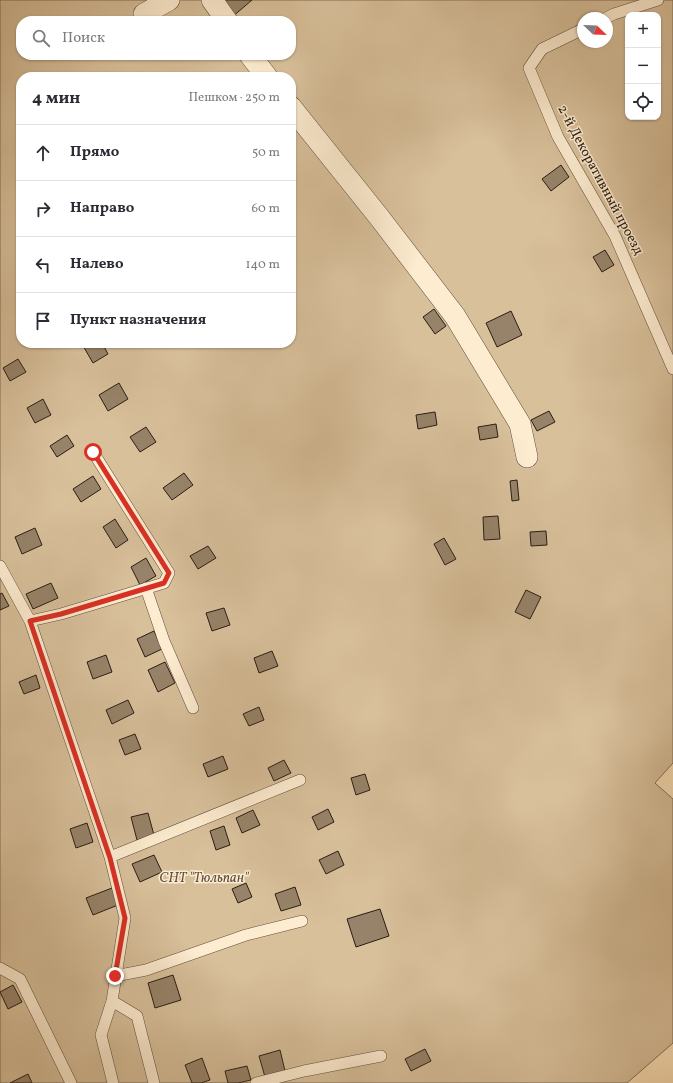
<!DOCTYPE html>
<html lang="ru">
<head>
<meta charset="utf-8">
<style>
  :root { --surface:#fff; --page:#f2f2f3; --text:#2b2b33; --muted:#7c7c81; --line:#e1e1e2 }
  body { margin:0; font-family:Vollkorn,serif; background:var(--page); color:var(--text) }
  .controls { position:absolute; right:12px; top:12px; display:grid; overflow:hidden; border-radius:8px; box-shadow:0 1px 3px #0004 }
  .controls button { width:36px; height:36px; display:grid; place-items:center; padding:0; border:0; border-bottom:1px solid var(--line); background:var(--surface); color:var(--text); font:20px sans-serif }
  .compass { position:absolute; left:577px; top:12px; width:36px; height:36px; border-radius:50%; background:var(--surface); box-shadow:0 1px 3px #0004; rotate:113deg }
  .stop { position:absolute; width:12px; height:12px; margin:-9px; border:3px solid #d93025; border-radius:50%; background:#fff }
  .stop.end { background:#d93025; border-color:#fff; box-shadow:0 1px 4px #0008 }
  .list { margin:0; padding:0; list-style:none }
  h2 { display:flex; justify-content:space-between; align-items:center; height:52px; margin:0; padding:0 16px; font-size:17px }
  h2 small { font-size:13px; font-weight:400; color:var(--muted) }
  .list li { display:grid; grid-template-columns:26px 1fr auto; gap:12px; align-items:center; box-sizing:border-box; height:56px; padding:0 16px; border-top:1px solid var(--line) }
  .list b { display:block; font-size:15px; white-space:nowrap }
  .list em { font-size:13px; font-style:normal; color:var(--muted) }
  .icon { flex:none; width:22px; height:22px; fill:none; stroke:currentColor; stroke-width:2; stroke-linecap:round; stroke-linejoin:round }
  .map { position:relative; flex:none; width:673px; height:1083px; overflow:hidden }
  .search { position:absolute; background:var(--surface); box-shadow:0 1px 3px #0004; left:16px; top:16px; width:280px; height:44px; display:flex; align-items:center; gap:10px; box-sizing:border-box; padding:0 14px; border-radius:16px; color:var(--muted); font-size:15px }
  .panel { position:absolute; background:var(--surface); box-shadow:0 1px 3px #0004; left:16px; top:72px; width:280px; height:276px; border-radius:16px }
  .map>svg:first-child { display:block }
  .green { fill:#d8c09b; stroke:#806e58; fill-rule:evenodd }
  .building { fill:#978369; stroke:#291d15 }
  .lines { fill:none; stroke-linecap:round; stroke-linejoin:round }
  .lane-casing { stroke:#5e4e3e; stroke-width:12 }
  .street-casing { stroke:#5e4e3e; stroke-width:22 }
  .lane { stroke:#fdecd0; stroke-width:11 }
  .street { stroke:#fdecd0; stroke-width:21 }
  .route { stroke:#d93025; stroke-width:5 }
  .labels { text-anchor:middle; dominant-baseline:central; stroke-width:3; stroke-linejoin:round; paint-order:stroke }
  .street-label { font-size:14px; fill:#291d15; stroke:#fdecd0 }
  .park-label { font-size:14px; font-style:italic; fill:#5e4e3d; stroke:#fdecd0 }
</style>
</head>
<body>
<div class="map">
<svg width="673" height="1083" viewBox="0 0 673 1083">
  <rect width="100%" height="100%" fill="#fce1b7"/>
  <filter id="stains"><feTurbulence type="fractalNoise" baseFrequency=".005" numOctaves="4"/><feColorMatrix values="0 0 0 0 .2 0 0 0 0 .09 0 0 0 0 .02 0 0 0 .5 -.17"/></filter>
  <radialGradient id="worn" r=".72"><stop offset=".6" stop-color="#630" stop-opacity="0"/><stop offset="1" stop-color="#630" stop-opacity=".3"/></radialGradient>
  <path class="green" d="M0,0H673V763L655,783L673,799V1043L627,1083H0ZM628,15H658V117H628ZM583,18H607V42H583ZM21,21H291V55H21ZM21,77H291V343H21Z"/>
  <path class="building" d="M216,0H252L231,18Z
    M561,165L569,177L551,191L542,179Z
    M605,250L614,265L602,272L593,257Z
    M434,309L446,326L435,334L423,317Z
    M511,311L522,335L497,347L486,323Z
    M83,343H102L108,354L93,363L82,344Z
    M18,359L26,372L10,381L3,368Z
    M119,383L128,399L108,411L99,395Z
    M43,399L51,415L35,423L27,408Z
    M549,411L555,422L537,431L531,420Z
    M435,412L437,425L418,429L416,415Z
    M496,424L498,437L480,440L478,427Z
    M146,427L156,442L140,452L130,437Z
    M67,435L74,446L57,457L50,446Z
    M184,473L193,485L172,500L163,488Z
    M93,476L101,489L81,502L73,489Z
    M517,480L519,500L512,501L510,481Z
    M498,516L500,539L484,540L483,517Z
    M115,519L128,540L116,548L103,527Z
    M35,528L42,545L22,554L15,537Z
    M546,531L547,545L531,546L530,532Z
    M444,538L456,559L445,565L434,544Z
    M208,546L216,558L198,569L190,556Z
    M146,558L156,576L140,585L131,567Z
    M51,583L58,598L33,609L26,594Z
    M526,590L541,597L530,619L515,612Z
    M2,593L9,606L0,610V594Z
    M224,608L230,625L212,631L206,613Z
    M154,631L162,649L145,657L137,639Z
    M272,651L278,666L259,673L254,658Z
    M106,655L112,672L93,679L87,662Z
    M165,662L175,683L158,692L148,670Z
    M36,675L40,688L24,694L19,682Z
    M128,700L134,713L112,724L106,710Z
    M259,707L264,720L249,726L243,714Z
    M135,734L141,749L125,755L119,740Z
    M223,756L228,769L208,777L203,764Z
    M284,760L291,773L274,781L268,768Z
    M365,774L370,790L356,795L351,778Z
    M328,809L334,822L318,830L312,817Z
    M253,810L260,825L242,833L236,818Z
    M148,813L154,835L137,840L131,817Z
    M87,823L93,842L76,848L70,829Z
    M224,826L230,845L216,850L210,831Z
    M338,851L344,865L326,874L319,860Z
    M154,855L162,872L140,882L132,864Z
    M246,883L252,897L238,903L232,889Z
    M295,887L301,905L281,911L275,894Z
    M112,888L118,905L93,915L86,898Z
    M380,909L389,936L356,947L347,919Z
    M173,975L181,1000L155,1008L148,983Z
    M13,985L22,1002L8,1009L0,992Z
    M425,1049L431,1061L411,1071L405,1059Z
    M280,1050L285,1071L265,1077L259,1056Z
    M202,1058L210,1080L201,1083H192L185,1065Z
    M247,1066L251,1080L238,1083H228L225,1071Z
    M28,1074L32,1083H10Z"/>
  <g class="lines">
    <defs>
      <path id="lane" d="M606,18L614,14L658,0
        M583,29L542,49L529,68L558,137L615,236L673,369
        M0,566L30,621L110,857L125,918L112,1001L101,1035L113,1083
        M146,588L164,641L193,708
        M30,621L61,614L164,583L169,573L93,452
        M110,857L300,780
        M0,968L20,979L71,1083
        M115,976L146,970L246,935L302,921
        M112,1001L137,1016L154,1083
        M256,1083L304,1071L381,1056"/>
      <path id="street" d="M212,0L227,21
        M144,14L169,0
        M250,55L267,77
        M291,107L379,217L455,316L520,424L527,457"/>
    </defs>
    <use href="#lane" class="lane-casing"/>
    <use href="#street" class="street-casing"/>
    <use href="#lane" class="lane"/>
    <use href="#street" class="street"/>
  </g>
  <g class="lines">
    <path class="route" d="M93,452L169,573L164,583L61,614L30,621L110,858L125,918L115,976"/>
  </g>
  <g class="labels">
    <g class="street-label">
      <text transform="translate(600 180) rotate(62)">2-й Декоративный проезд</text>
    </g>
    <g class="park-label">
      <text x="204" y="878">СНТ "Тюльпан"</text>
    </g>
  </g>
  <rect width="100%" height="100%" filter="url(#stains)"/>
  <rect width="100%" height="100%" fill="url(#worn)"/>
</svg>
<div class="controls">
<button>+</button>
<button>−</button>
<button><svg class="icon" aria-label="locate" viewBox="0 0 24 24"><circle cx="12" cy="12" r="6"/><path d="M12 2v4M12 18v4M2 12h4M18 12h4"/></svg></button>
</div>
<svg class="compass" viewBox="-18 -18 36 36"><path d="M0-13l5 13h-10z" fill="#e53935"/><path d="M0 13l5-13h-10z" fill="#7c7c81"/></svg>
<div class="stop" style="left:93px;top:452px"></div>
<div class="stop end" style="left:115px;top:976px"></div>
<div class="search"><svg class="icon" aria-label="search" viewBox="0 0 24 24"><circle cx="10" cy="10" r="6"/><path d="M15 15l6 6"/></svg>Поиск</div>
<section class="panel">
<h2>4 мин<small>Пешком · 250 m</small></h2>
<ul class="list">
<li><svg class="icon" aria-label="ahead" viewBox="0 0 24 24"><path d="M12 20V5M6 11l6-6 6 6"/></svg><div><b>Прямо</b></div><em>50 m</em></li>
<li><svg class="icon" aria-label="right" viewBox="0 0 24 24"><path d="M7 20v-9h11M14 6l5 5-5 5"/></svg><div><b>Направо</b></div><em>60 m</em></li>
<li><svg class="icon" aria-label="left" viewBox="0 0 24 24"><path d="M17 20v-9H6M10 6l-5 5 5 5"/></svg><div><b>Налево</b></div><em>140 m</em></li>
<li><svg class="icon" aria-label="arrive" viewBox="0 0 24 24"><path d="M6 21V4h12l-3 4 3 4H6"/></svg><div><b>Пункт назначения</b></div></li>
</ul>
</section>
</div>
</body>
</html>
